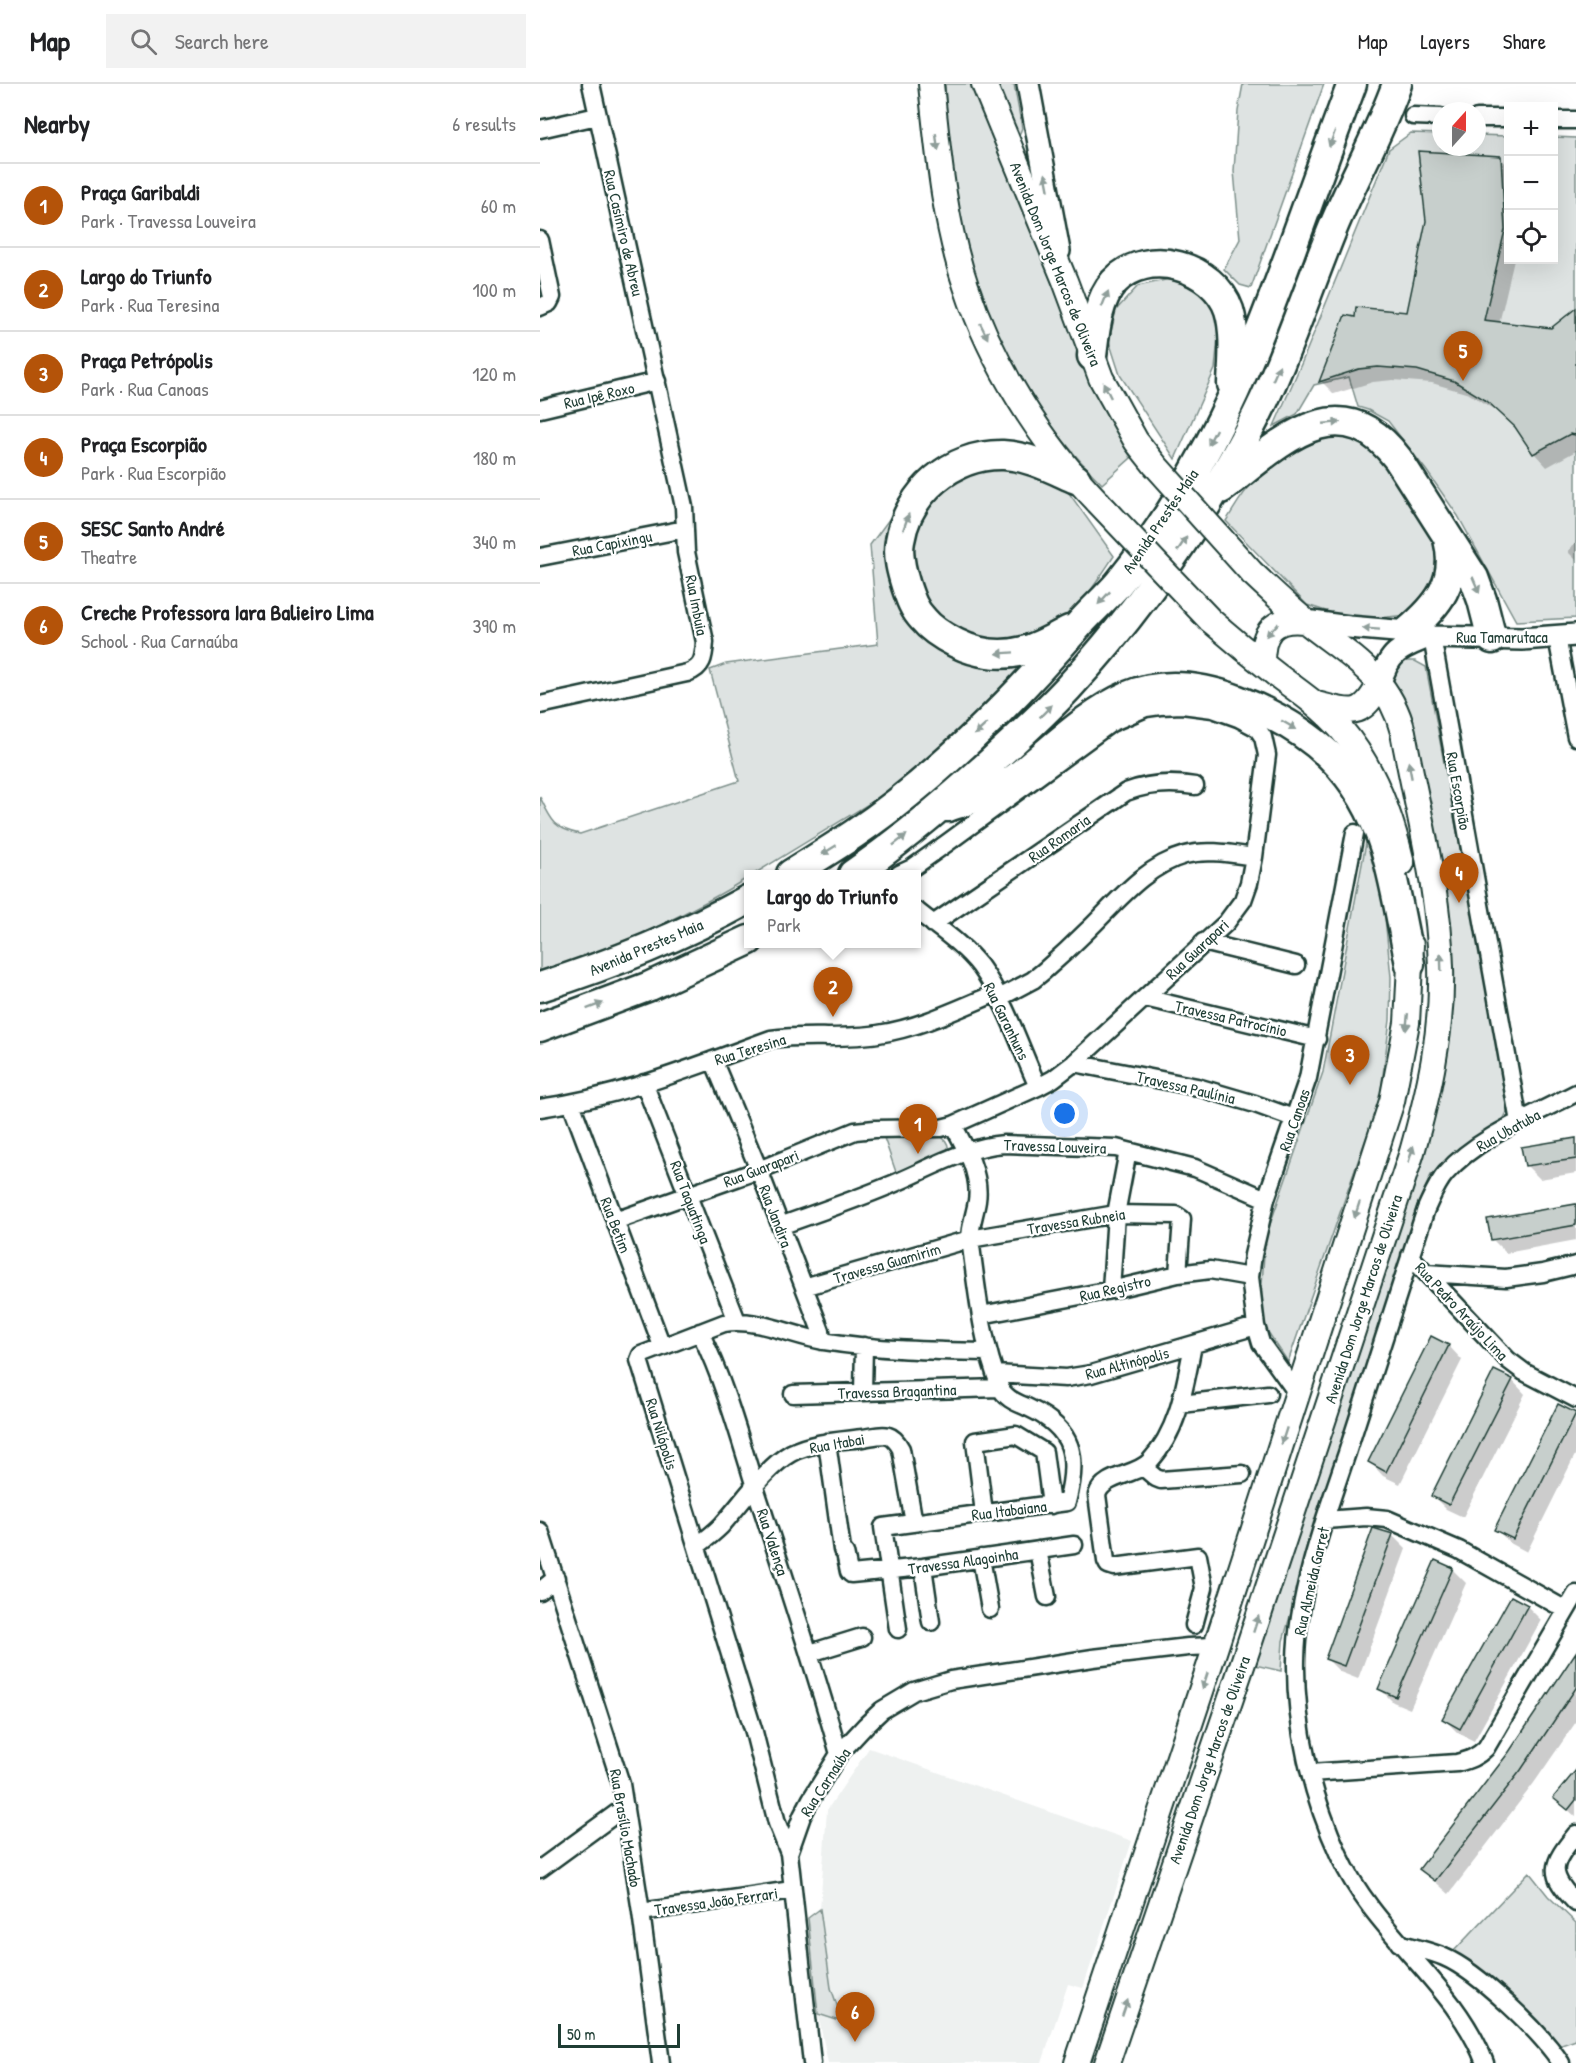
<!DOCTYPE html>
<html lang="en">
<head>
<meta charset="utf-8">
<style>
  :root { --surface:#fff; --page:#f2f2f2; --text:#202124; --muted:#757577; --line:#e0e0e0; --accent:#b45309 }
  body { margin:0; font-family:"Patrick Hand",sans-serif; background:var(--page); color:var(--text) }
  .controls { position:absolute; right:18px; top:18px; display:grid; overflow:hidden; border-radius:0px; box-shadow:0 6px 24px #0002 }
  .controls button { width:54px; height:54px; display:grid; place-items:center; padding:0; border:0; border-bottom:2px solid var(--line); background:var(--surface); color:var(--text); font:30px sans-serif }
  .compass { position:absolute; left:892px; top:18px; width:54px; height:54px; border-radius:50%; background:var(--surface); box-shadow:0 6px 24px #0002; rotate:21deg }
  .scale { position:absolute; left:18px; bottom:15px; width:122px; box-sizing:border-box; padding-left:6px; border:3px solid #1f3d34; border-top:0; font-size:16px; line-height:21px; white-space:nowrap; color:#1f3d34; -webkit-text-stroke:4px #fff; paint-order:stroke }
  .you { position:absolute; left:525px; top:1030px; width:21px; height:21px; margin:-15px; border:4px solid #fff; border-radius:50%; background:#1a73e8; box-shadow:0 0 0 9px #1a73e833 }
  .badge { display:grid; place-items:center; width:39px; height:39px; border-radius:50%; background:var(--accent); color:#fff; font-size:20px; font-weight:700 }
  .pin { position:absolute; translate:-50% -50px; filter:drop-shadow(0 2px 3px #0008) }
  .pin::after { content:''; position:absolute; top:32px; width:21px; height:18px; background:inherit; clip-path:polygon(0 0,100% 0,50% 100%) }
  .popup { position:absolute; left:204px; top:786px; width:177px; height:78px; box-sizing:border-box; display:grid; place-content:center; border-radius:0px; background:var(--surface); filter:drop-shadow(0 2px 4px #0005); font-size:20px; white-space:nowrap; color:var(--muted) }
  .popup b { font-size:22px; color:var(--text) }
  .popup::after { content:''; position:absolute; left:50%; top:100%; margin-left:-12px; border:12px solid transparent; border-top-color:var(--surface) }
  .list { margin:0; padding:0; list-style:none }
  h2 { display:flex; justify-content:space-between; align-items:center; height:78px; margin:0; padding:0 24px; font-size:26px }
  h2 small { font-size:20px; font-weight:400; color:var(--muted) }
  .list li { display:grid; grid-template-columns:39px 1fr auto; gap:18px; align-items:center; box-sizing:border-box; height:84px; padding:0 24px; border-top:2px solid var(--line) }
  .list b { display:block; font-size:22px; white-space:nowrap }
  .list p { margin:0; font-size:20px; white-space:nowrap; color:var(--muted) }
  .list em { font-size:20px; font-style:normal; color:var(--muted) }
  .icon { flex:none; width:33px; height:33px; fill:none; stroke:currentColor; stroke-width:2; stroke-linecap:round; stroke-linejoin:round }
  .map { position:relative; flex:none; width:1036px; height:1979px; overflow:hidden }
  header { display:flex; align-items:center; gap:36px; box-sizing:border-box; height:84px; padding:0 30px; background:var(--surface); border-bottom:2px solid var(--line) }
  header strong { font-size:28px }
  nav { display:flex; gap:33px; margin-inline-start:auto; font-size:21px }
  .search { width:420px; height:54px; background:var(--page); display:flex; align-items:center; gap:15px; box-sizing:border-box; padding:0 21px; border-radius:0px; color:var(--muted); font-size:22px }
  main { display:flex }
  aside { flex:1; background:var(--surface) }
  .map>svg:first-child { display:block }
  .built { fill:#eef1f0 }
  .green { fill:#dee3e2; stroke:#7e908b; stroke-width:1.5 }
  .shadow { fill:#0003 }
  .building { fill:#c7cfcc; stroke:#1f3d34; stroke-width:1.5 }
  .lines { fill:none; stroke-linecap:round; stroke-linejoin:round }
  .minor-casing { stroke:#1f3d34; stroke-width:21 }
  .tertiary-casing { stroke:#1f3d34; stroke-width:26 }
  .secondary-casing { stroke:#1f3d34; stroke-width:28 }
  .trunk-casing { stroke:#1f3d34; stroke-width:33 }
  .minor { stroke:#fff; stroke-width:16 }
  .tertiary { stroke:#fff; stroke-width:21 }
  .secondary { stroke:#fff; stroke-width:24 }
  .trunk { stroke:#fff; stroke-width:28 }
  .secondary-bridge-casing { stroke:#1f3d34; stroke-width:28; stroke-linecap:butt }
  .secondary-bridge { stroke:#fff; stroke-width:24 }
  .oneway { fill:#8f9e9a }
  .labels { text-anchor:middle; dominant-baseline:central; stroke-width:4.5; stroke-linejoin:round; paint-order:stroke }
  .street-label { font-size:16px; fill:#1f3d34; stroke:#fff }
</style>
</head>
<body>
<header>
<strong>Map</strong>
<div class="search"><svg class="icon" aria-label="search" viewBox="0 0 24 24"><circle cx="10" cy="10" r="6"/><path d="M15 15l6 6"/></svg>Search here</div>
<nav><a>Map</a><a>Layers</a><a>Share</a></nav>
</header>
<main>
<aside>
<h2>Nearby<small>6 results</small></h2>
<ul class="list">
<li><span class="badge">1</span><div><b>Praça Garibaldi</b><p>Park · Travessa Louveira</p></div><em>60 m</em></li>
<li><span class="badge">2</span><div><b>Largo do Triunfo</b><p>Park · Rua Teresina</p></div><em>100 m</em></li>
<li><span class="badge">3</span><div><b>Praça Petrópolis</b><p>Park · Rua Canoas</p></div><em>120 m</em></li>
<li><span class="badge">4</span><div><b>Praça Escorpião</b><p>Park · Rua Escorpião</p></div><em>180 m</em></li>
<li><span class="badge">5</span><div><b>SESC Santo André</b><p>Theatre</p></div><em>340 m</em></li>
<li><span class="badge">6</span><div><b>Creche Professora Iara Balieiro Lima</b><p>School · Rua Carnaúba</p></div><em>390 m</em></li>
</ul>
</aside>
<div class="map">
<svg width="1036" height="1979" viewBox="0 0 1036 1979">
  <rect width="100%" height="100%" fill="#fff"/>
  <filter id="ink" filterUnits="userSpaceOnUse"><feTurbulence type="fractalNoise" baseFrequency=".0167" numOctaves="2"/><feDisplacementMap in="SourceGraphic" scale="12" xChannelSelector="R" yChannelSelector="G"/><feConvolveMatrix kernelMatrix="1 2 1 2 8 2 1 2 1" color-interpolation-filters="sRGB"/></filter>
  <g filter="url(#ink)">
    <path class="built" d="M329,1664L592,1757L543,1904L528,1900L502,1979H288L278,1930L303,1938L291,1904L280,1825L287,1726Z"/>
    <path class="green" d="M405,0H432L542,274L564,325L591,374L562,400C486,324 433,219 416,114C409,76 407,38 405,0Z
      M453,0H474L482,44L480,49L477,50Z
      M703,0H784L711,204L700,201L684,185L700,155L694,87L698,27Z
      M871,49L901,50V63H937V51L968,52L969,176H1014V53L1036,54V534L976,537L918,432L886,386L848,337L828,326L818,323L809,293L774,301L757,330L734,342L762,278L849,65Z
      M630,195L660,206L680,232L675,285L635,375L580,291L569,257L576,226L598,202Z
      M789,353L808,354L828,363L843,378L895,459L900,489L886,514L866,531L830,535L792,529L767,521L686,437C694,425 702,409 713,399C735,380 762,362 789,353Z
      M448,380L506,391L529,409L574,472C558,496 541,524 516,541C449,587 355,530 375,449C379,435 385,418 395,408C404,400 436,387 448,380Z
      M350,434C339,471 347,506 370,537L500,568L424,645L345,710L214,790H209V793C143,834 72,865 0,893V713C11,736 14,745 40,750L199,697L170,586L186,580L338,560L330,461Z
      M866,577H875L886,583L969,1024L962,1038L891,1091L877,1122L777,1438L743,1557L741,1587L715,1581L895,1028L905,986L910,952L913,912L911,846L905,791L871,636L852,596L858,582Z
      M828,748L841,794L851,893L850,936L840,1014L748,1278L726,1245L721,1216L725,1155L783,988Z
      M397,1050C405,1054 410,1060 408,1069L357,1091L343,1051Z
      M989,1788L1008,1812L1036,1839V1956L1016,1963L912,1869Z
      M280,1825L291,1904L303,1938L278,1930L268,1834Z"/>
    <path class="shadow" d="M960,74L969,82V176H974L959,240L1012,245L1036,226V367L1007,383L994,369L977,344L963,330L929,310L892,299L853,296L833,298L794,310L781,297L816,234L868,230Z
      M1036,457V476L1028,468Z
      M1036,1056V1089L1000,1095L986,1081L983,1064Z
      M1036,1122V1156L966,1169L952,1155L949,1136Z
      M892,1254L909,1262L922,1276L860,1400L843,1392L830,1378Z
      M972,1296L985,1310L923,1433L906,1425L893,1412Z
      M1035,1330L1036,1369L987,1468L970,1459L956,1445Z
      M852,1451L866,1465L818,1595L800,1588L787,1575Z
      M912,1485L926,1499L870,1625L853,1618L839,1604Z
      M971,1514L988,1523L1001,1536L934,1657L918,1649L904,1635Z
      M1036,1570V1638L994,1699L909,1810L881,1785L970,1669Z
      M1036,1688V1733L1015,1714Z"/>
    <path class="building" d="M878,67L961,72L965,146L944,236L1011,244L1036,224V351L1030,350L993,370L975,343L947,317L914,297L877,286L838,283L819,285L779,298L805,231L815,233L816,223L867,228L886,137Z
      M1036,1054V1075L985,1082L981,1063Z
      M1036,1120V1141L951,1156L947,1135Z
      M891,1252L909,1261L846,1388L828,1378Z
      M954,1286L973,1295L909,1421L891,1412Z
      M1018,1320L1036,1329L973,1455L954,1446Z
      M833,1444L853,1450L804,1582L785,1575Z
      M895,1476L913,1484L856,1613L838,1605Z
      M971,1512L988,1521L920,1645L902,1635Z
      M1036,1568V1604L981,1686L895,1797L879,1785L969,1668Z
      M1036,1686V1716L1028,1726L1013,1714Z"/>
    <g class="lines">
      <defs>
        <path id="minor" d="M873,32L901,33
          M937,34H969
          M1014,36H1036
          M0,45L57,32
          M0,156L12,213L9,219L0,223
          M0,325L117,297
          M0,473L145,445
          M892,553L979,1038
          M1017,553L1036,653
          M0,621L147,589C163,584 164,573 165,558L146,468L144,423L51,0
          M377,827C398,844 423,860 440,882C466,918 480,963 498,1003
          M393,840L586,708C609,699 631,698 655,702
          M663,858L756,881
          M459,914L493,896L504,887C519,874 534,860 548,846C577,818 605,782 645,771C668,765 692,770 714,773
          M605,914L777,955
          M173,976L219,1086L281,1247L282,1257
          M534,979L657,1003L715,1020L756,1035
          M104,999L197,1237
          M31,1019L122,1262
          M0,1024C80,1013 156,982 231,955C267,950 302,956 338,950C379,944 418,925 456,909
          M75,1137L219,1086L315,1047L335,1045L401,1044L413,1041L498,1003L513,995L534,979L686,839L703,816L709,799L714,773L727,671L723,653L717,644L698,634L673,625L642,621L620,622L606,624L571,639L407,759L372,784L359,790
          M240,1142C276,1129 312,1117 348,1102C386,1087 423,1063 464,1060L576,1064L655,1084L726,1115
          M870,1172L968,1276L984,1288L1036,1315
          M886,1189L966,1194L1003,1189L1036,1181
          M264,1203L430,1155L576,1130L636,1131L642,1135L638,1190
          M571,1206L576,1130L588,1067
          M441,1231L571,1206L638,1190L670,1186L710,1193
          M160,1248C184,1297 199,1351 215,1403C244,1492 274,1581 299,1670
          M653,1261C645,1301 639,1346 610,1377C597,1392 563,1390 557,1411L566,1477L568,1481L574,1483L658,1472L664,1504L654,1541
          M456,1290L526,1294L551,1290L716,1242
          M323,1308L324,1262
          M757,1309L721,1259L716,1242L710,1193L713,1171L726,1115L768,994L815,749
          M253,1310L460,1304
          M641,1320L728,1310
          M287,1358L302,1466L305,1469L309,1488L311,1490L383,1483L534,1461
          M603,1383L616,1394L621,1396L702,1390
          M444,1429L435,1357L476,1351L504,1368L511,1421
          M785,1436L826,1433L847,1435L919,1466L1026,1526
          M0,1447L81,1700L101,1828L121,1979
          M157,1462C165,1456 174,1449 181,1442C201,1420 226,1383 251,1369C273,1358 298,1357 323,1354C342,1351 351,1346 361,1365L374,1439
          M498,1466L507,1513
          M441,1474L450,1525
          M383,1483L391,1538
          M0,1507L16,1494
          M358,1545L343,1443L527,1418C539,1373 534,1345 489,1324C478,1319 465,1315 460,1303C441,1256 437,1204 430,1155C430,1142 435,1130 437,1117C441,1091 426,1064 413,1041
          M270,1569L322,1553
          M770,1689L917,1679C929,1676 937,1673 946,1664L1036,1510
          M1036,1750C1011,1781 1007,1789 1036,1819
          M249,1769L237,1739L214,1648L99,1276L101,1271L184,1239C218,1234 250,1251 283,1257C337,1266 393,1267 448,1268
          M0,1785L85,1723
          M101,1828L252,1806
          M859,1859C874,1864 890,1867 904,1873C937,1887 1001,1948 1021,1979
          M272,1979L249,1769L262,1732L271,1715L299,1670L326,1641L342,1626L374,1607L411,1596L553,1574L648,1563L676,1562
          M945,1979C915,1899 835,1851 799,1771C771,1710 755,1642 756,1576C757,1510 786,1431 807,1369C833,1287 859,1206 886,1125C892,1112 897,1099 906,1089C936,1054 996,1030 1036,1009"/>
        <path id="tertiary" d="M488,0L519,167
          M765,537L809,543L867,548L888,553L982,555L1036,551
          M840,599C849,568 860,564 888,553"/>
        <path id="secondary" d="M391,0C398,67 404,138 426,202C451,279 502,360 558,418
          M444,0L525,197L561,294L596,357L615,381
          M670,536C692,555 715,574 738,592C760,608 783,624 801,645C833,682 851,732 862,779
          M722,579C722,549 732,533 765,537
          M776,620C811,628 821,636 840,599
          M537,1979L676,1562L852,1017L867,939L871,861
          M567,1979L707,1567L872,1068C889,1008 903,946 901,883C899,804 877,725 863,648C848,589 807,571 764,536C746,521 729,505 712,489"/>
        <path id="trunk" d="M552,272C555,248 557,217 574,198C607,162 674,182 689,226C696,249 693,276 692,300
          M681,405C737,362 798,296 858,375L934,494L942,516L952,555
          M529,546C514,554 499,563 483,567C460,573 436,569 416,559C404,553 391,545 383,535C374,526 370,514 366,502C362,489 357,472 360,457C368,408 412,370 463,371C489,372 513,385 536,395
          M867,548C898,522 919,497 908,455
          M408,723C425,717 443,713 459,705C472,698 484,687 495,678C524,654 553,627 587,612C623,597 663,603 698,616C772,645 821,687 845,765C856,802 862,842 870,880
          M251,790C272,777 293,764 314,750C397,694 471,619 537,543C550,528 565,515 578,500C607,464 634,425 656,384C695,316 723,242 750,169C770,113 791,56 812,0
          M313,790C359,759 401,723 442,686C472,659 501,633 528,604C599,527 659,441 708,348C744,281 766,209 795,139C815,92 840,48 857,0
          M0,903C75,879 140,853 209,815
          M0,943L110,902L209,856"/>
      </defs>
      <use href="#minor" class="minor-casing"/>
      <use href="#tertiary" class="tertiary-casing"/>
      <use href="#secondary" class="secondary-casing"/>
      <use href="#trunk" class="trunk-casing"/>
      <use href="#minor" class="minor"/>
      <use href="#tertiary" class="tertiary"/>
      <use href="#secondary" class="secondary"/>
      <use href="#trunk" class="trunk"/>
      <defs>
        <path id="secondary-bridge" d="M615,381L712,489
          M558,418L670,536"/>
      </defs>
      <use href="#secondary-bridge" class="secondary-bridge-casing"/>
      <use href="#secondary-bridge" class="secondary-bridge"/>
    </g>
    <defs><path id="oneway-solid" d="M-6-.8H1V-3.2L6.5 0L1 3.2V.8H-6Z" transform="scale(1.5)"/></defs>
    <g class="oneway">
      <use href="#oneway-solid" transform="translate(792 55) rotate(110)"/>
      <use href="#oneway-solid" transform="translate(397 58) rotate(82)"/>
      <use href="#oneway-solid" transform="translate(507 98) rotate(-101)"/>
      <use href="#oneway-solid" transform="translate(565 215) rotate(-68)"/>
      <use href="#oneway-solid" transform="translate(444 247) rotate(64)"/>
      <use href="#oneway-solid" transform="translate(736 289) rotate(-66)"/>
      <use href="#oneway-solid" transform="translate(567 306) rotate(-116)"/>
      <use href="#oneway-solid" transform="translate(792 339) rotate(-5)"/>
      <use href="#oneway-solid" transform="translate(672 353) rotate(117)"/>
      <use href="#oneway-solid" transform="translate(366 438) rotate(-71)"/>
      <use href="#oneway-solid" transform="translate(642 460) rotate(-56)"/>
      <use href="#oneway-solid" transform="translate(936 501) rotate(67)"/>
      <use href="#oneway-solid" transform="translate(564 514) rotate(133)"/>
      <use href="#oneway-solid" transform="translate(831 545) rotate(-176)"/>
      <use href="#oneway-solid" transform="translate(732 546) rotate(133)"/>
      <use href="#oneway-solid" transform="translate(465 569) rotate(176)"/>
      <use href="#oneway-solid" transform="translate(506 627) rotate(-45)"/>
      <use href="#oneway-solid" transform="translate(749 641) rotate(30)"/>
      <use href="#oneway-solid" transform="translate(441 645) rotate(138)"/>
      <use href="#oneway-solid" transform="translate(870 686) rotate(-101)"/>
      <use href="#oneway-solid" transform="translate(360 756) rotate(-38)"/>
      <use href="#oneway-solid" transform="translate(289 766) rotate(148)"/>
      <use href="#oneway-solid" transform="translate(901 878) rotate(-92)"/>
      <use href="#oneway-solid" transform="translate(55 922) rotate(-21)"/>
      <use href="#oneway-solid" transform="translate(867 938) rotate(96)"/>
      <use href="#oneway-solid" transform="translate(871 1070) rotate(-73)"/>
      <use href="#oneway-solid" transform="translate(817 1126) rotate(108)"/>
      <use href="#oneway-solid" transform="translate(744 1352) rotate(108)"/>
      <use href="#oneway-solid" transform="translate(716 1540) rotate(-72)"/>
      <use href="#oneway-solid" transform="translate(665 1597) rotate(108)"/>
      <use href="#oneway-solid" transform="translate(585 1924) rotate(-71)"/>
    </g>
  </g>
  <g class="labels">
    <g class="street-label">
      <text transform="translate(84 149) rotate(77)">Rua Casimiro de Abreu</text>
      <text transform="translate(516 180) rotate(68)">Avenida Dom Jorge Marcos de Oliveira</text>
      <text transform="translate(59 311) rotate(-13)">Rua Ipê Roxo</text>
      <text transform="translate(620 437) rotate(-56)">Avenida Prestes Maia</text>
      <text transform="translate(72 459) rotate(-11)">Rua Capixingu</text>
      <text transform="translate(157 521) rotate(79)">Rua Imbuia</text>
      <text x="962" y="553">Rua Tamarutaca</text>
      <text transform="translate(919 707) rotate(80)">Rua Escorpião</text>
      <text transform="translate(519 754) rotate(-35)">Rua Romaria</text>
      <text transform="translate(106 863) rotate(-23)">Avenida Prestes Maia</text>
      <text transform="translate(657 865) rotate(-43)">Rua Guarapari</text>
      <text transform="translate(691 934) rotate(13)">Travessa Patrocínio</text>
      <text transform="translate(467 937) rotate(64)">Rua Garanhuns</text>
      <text transform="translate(210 965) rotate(-17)">Rua Teresina</text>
      <text transform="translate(646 1003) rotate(13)">Travessa Paulínia</text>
      <text transform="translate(754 1036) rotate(-71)">Rua Canoas</text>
      <text transform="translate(968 1046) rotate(-29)">Rua Ubatuba</text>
      <text transform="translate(515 1062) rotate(2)">Travessa Louveira</text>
      <text transform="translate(221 1084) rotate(-21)">Rua Guarapari</text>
      <text transform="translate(151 1118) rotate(69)">Rua Taquatinga</text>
      <text transform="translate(236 1132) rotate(69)">Rua Jandira</text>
      <text transform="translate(536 1137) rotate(-9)">Travessa Rubneia</text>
      <text transform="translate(76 1141) rotate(69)">Rua Betim</text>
      <text transform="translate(347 1179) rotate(-16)">Travessa Guamirim</text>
      <text transform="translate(575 1204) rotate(-13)">Rua Registro</text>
      <text transform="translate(823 1215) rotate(-72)">Avenida Dom Jorge Marcos de Oliveira</text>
      <text transform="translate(922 1227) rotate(47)">Rua Pedro Araújo Lima</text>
      <text transform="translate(587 1279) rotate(-15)">Rua Altinópolis</text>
      <text transform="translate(357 1307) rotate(-2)">Travessa Bragantina</text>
      <text transform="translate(122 1350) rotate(73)">Rua Nilópolis</text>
      <text transform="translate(297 1359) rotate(-10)">Rua Itabai</text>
      <text transform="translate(469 1426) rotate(-7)">Rua Itabaiana</text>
      <text transform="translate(233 1458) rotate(72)">Rua Valença</text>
      <text transform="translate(423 1477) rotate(-8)">Travessa Alagoinha</text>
      <text transform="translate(771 1497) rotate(-77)">Rua Almeida Garret</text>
      <text transform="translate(669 1676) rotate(-71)">Avenida Dom Jorge Marcos de Oliveira</text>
      <text transform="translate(285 1698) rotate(-57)">Rua Carnaúba</text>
      <text transform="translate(86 1744) rotate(80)">Rua Brasílio Machado</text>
      <text transform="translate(176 1817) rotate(-8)">Travessa João Ferrari</text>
    </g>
  </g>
</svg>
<div class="controls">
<button>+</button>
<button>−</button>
<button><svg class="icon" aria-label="locate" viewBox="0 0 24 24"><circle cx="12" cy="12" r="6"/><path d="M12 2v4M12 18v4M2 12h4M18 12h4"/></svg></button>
</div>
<svg class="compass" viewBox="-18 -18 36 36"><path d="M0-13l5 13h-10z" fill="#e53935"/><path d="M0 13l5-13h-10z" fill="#757577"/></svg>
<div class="scale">50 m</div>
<div class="you"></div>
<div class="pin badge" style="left:378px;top:1070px">1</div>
<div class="pin badge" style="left:293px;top:933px">2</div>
<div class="popup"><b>Largo do Triunfo</b>Park</div>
<div class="pin badge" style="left:810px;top:1001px">3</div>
<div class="pin badge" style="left:919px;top:819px">4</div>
<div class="pin badge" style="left:923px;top:297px">5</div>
<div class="pin badge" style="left:315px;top:1958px">6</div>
</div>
</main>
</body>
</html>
